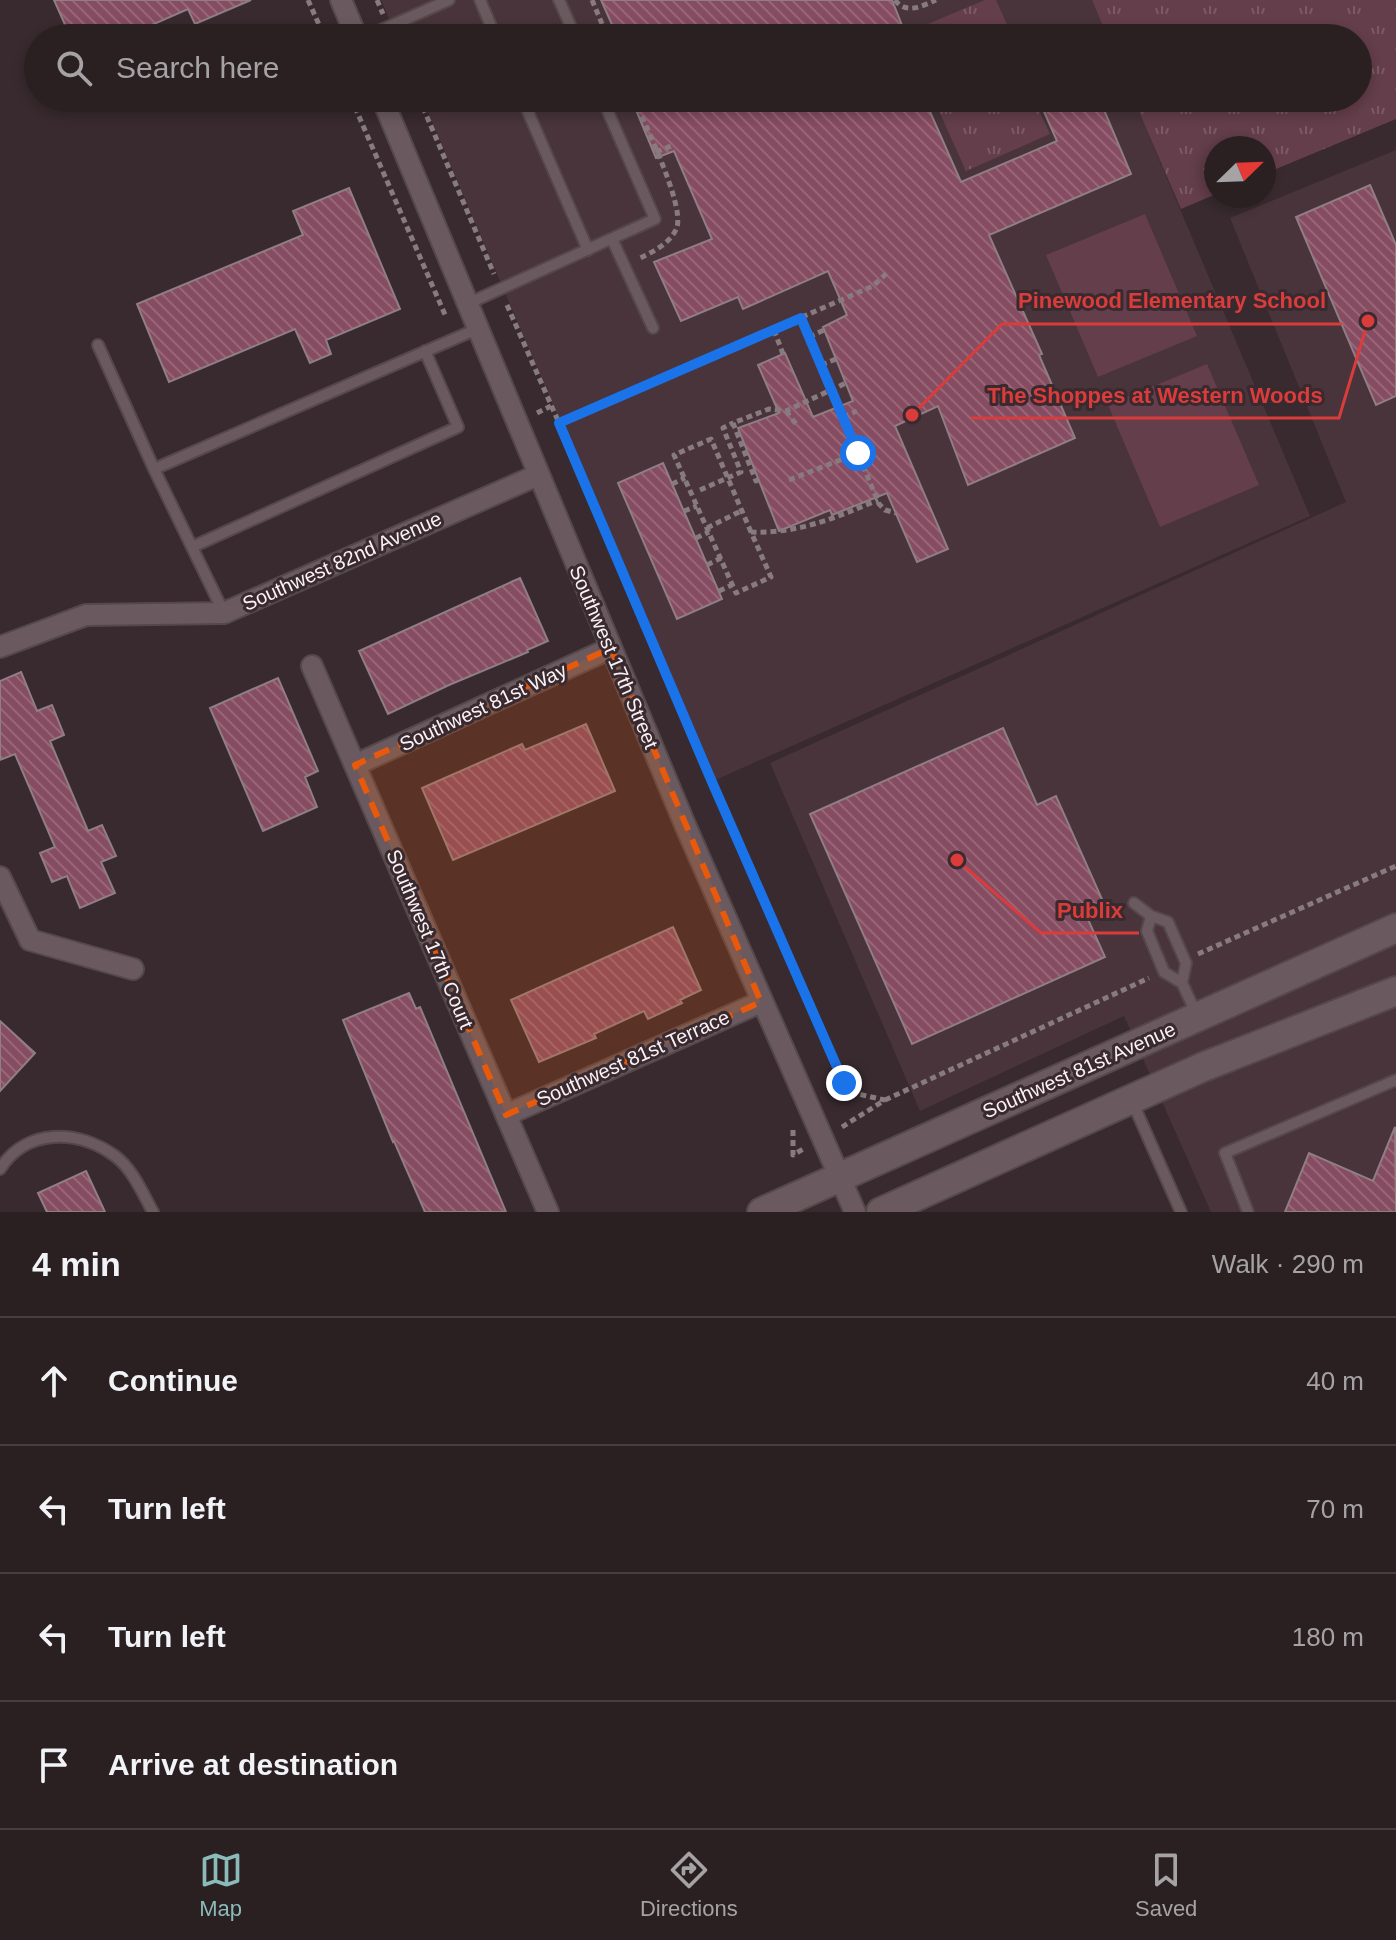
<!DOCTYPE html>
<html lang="en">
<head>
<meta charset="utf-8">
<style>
  :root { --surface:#2a2022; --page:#362d2f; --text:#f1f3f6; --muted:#a5a3a5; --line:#463e40; --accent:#8bbbb9 }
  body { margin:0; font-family:Helvetica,sans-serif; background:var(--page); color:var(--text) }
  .compass { position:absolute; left:1204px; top:136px; width:72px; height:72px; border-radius:50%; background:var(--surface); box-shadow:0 4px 12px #0003; rotate:67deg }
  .stop { position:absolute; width:24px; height:24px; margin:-18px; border:6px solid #1a73e8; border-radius:50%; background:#fff }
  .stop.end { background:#1a73e8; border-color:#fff; box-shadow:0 2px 8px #0008 }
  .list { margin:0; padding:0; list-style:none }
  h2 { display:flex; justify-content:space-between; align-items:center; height:104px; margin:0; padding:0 32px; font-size:34px }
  h2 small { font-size:26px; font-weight:400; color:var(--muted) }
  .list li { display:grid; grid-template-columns:52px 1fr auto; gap:24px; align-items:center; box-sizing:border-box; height:128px; padding:0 32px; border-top:2px solid var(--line) }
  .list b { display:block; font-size:30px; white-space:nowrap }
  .list em { font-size:26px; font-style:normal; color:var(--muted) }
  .icon { flex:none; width:44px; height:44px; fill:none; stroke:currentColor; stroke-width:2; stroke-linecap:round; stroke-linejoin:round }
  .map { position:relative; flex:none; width:1396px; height:1212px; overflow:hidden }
  .search { position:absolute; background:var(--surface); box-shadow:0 4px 12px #0003; left:24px; right:24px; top:24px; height:88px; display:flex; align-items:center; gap:20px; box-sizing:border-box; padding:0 28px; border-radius:44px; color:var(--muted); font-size:30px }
  .sheet { height:616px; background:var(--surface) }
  nav { display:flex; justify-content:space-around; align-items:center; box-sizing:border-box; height:112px; border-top:2px solid var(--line); background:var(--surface); font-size:22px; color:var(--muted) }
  nav a { display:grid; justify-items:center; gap:4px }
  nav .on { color:var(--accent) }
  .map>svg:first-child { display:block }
  .built { fill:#48343a }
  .grass { fill:url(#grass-tufts) }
  .pitch { fill:#643e4b }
  .building { fill:url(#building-back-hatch); stroke:#8f7e83; stroke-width:2 }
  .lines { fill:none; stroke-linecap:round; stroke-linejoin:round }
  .lane-casing { stroke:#54484b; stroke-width:14 }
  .street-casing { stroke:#54484b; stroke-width:24 }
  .secondary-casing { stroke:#54484b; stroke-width:32 }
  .path { stroke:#887b7f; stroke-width:5; stroke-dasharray:6 4; stroke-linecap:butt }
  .lane { stroke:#6a5a5f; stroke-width:10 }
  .street { stroke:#6a5a5f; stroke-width:20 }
  .secondary { stroke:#6a5a5f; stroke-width:28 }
  .route { stroke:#1a73e8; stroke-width:10 }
  .marked { fill:#e8590c; fill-opacity:0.2; stroke:#e8590c; stroke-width:6; stroke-dasharray:16 10; stroke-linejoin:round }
  .labels { text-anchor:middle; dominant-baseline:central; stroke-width:6; stroke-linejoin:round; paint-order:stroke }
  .street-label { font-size:20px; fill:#fbf1f4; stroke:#382a2e }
  .leader { fill:none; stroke:#da3c3c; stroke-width:3 }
  .callout-dot { fill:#da3c3c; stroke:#382a2e; stroke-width:3 }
  .callout-label { font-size:22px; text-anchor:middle; font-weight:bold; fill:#da3c3c; stroke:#382a2e; stroke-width:6; stroke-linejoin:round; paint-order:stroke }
</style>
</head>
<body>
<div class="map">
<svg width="1396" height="1212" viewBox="0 0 1396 1212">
  <defs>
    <pattern id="grass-tufts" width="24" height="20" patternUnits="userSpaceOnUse" patternTransform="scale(2)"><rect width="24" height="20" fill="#643e4b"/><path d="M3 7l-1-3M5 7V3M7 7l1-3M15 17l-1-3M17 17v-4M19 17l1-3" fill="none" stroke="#7b5a66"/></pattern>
    <pattern id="building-back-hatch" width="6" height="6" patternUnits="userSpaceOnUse" patternTransform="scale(2)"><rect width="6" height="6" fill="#864c61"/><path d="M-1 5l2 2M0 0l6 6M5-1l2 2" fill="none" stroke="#986678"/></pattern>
  </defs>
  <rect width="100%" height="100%" fill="#382a2e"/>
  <path class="built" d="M381,0H1092L1108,38H397Z
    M422,98H1133L1310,516L713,781Z
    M1396,150V1212H1211L1124,1016L920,1111L770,763L1346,502L1230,218Z"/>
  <path class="grass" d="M985,0H996L1013,38H914L911,31Z
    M1092,0H1396V119L1264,174V148H1216V194L1181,209L1133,98H1358V38H1108Z
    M939,98H1033L1050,134L966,171L934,100Z"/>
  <path class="pitch" d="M1145,214L1197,336L1098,377L1046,255Z
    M1207,364L1259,485L1160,527L1108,405Z"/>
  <path class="building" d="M54,0H251L195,24L188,9L122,38H71Z
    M601,0H892L907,38H618Z
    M631,98H924L961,182L1057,141L1038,98H1099L1131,174L989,235L1042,354L1039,355L1075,438L968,485L938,406L895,426L948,549L917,562L887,493L832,515L830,510L779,531L738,428L779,413L758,365L785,353L813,417L853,401L823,327L847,315L828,271L743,309L738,297L681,321L654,262L712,239L674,151L656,158Z
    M1370,185L1396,245V396L1376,405L1296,217Z
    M349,188L400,309L326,340L331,354L310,363L295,329L169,382L137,304L303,235L293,211Z
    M663,463L722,599L677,619L618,483Z
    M520,578L548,641L527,650L528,652L449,685L388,714L359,651Z
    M21,672L37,711L52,705L64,735L50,741L88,831L102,825L116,856L101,862L115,893L80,908L67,876L52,882L40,853L55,847L15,754L0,760V681Z
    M278,678L318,771L305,777L317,807L263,831L210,708Z
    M586,724L615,791L453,860L422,788L522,744L525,750Z
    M1003,728L1037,805L1056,796L1105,906L1086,915L1105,957L912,1044L810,814Z
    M673,927L701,990L680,1000L682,1003L648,1019L644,1011L594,1034L596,1038L539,1062L511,1000Z
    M409,993L416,1009L420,1007L506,1212H425L394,1141L393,1142L343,1020Z
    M0,1021L35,1053L0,1091Z
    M1395,1127L1396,1212H1285L1309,1153L1373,1181Z
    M86,1171L105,1212H47L38,1193Z"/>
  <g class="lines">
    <defs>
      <path id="lane" d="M480,0L496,38
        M559,0L576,38
        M363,38L449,0
        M522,98L588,250
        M612,239L653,328
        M467,304L655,219L602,98
        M98,345L154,469L224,613
        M154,469L477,329
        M192,547L458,427L425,351
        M1134,903L1151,916L1168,922L1186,963L1182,983
        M1151,916L1147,931L1164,972L1182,983L1196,1013
        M1132,1101L1181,1212
        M0,1169C26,1128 78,1129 115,1156C132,1168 143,1194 153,1212
        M1248,1212L1225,1153L1396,1080"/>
      <path id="street" d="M341,0L357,38
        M382,98L686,827L855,1212
        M0,647L86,615L224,613L538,475
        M312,666L548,1212
        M355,765L611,648
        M0,877L30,940L133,969
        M506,1115L761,1002"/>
      <path id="secondary" d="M762,1212L1396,928
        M881,1212L1203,1067L1396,991"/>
    </defs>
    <use href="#lane" class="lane-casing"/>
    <use href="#street" class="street-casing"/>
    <use href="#secondary" class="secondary-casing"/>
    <path class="path" d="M308,0L325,38
      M377,0L383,14
      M592,0L608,38
      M895,0C906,15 922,6 936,0
      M351,98L446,317
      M419,98L494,274
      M634,98C644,123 684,203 677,227C672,242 653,252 640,258
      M656,152L671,146
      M507,305L559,423
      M801,318L879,504L885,510L896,513
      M774,330L783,354
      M809,337L824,330
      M821,365L836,359
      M786,411L796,424
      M537,413L551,406
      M843,417L857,411
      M759,480L756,481L733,423L769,409L786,411L846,383
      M789,480L858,453
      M672,484L685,478
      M700,490L741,472L723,428L733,423
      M684,511L697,506
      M707,528L741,511
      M751,532L711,439L674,455L736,593L771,577L751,532C797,534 835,518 878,500
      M696,538L709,532
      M707,565L721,558
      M719,591L732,585
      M1198,954L1396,866
      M885,1100L1149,978
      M842,1127L885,1100L858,1094L844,1083L559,423L873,286L888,272
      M793,1130V1155L805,1148"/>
    <use href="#lane" class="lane"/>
    <use href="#street" class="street"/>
    <use href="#secondary" class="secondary"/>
  </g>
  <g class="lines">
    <path class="route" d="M844,1083L712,782L559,423L801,318L858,453"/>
  </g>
  <path class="marked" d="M611,648L761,1002L506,1115L355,765Z"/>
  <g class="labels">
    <g class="street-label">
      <text transform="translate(342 561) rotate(-24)">Southwest 82nd Avenue</text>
      <text transform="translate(614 657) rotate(67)">Southwest 17th Street</text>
      <text transform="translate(483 707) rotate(-25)">Southwest 81st Way</text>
      <text transform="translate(430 939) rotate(67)">Southwest 17th Court</text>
      <text transform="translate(633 1058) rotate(-24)">Southwest 81st Terrace</text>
      <text transform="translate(1079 1070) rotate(-24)">Southwest 81st Avenue</text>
    </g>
  </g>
  <path class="leader" d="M912 415L1002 324H1342M1368 321L1339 418H971M957 860L1041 933H1139"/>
  <g class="callout-dot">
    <circle cx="912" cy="415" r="8"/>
    <circle cx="1368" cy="321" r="8"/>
    <circle cx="957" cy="860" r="8"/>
  </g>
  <g class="callout-label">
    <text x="1172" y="308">Pinewood Elementary School</text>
    <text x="1155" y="403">The Shoppes at Western Woods</text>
    <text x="1090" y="918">Publix</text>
  </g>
</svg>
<svg class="compass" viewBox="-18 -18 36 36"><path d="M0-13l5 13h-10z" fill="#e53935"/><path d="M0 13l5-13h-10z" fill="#a5a3a5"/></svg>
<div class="stop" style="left:858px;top:453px"></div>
<div class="stop end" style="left:844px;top:1083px"></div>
<div class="search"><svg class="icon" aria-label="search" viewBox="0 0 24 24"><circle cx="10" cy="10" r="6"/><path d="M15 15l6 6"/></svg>Search here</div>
</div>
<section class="sheet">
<h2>4 min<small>Walk · 290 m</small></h2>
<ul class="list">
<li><svg class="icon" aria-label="ahead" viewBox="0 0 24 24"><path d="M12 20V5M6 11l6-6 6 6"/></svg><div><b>Continue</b></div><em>40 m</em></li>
<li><svg class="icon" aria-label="left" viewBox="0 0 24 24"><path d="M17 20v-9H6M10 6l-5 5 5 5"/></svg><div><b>Turn left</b></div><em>70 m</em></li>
<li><svg class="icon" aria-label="left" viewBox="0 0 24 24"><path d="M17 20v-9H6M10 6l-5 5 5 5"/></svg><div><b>Turn left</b></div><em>180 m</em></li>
<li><svg class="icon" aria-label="arrive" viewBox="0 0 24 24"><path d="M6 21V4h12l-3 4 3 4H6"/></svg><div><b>Arrive at destination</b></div></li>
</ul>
</section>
<nav>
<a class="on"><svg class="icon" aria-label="map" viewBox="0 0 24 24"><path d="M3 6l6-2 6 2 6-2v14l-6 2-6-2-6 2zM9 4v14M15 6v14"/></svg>Map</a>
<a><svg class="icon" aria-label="directions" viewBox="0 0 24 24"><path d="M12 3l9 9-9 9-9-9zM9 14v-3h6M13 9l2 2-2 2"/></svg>Directions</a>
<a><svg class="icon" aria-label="saved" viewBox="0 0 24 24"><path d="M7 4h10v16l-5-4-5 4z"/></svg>Saved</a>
</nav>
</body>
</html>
